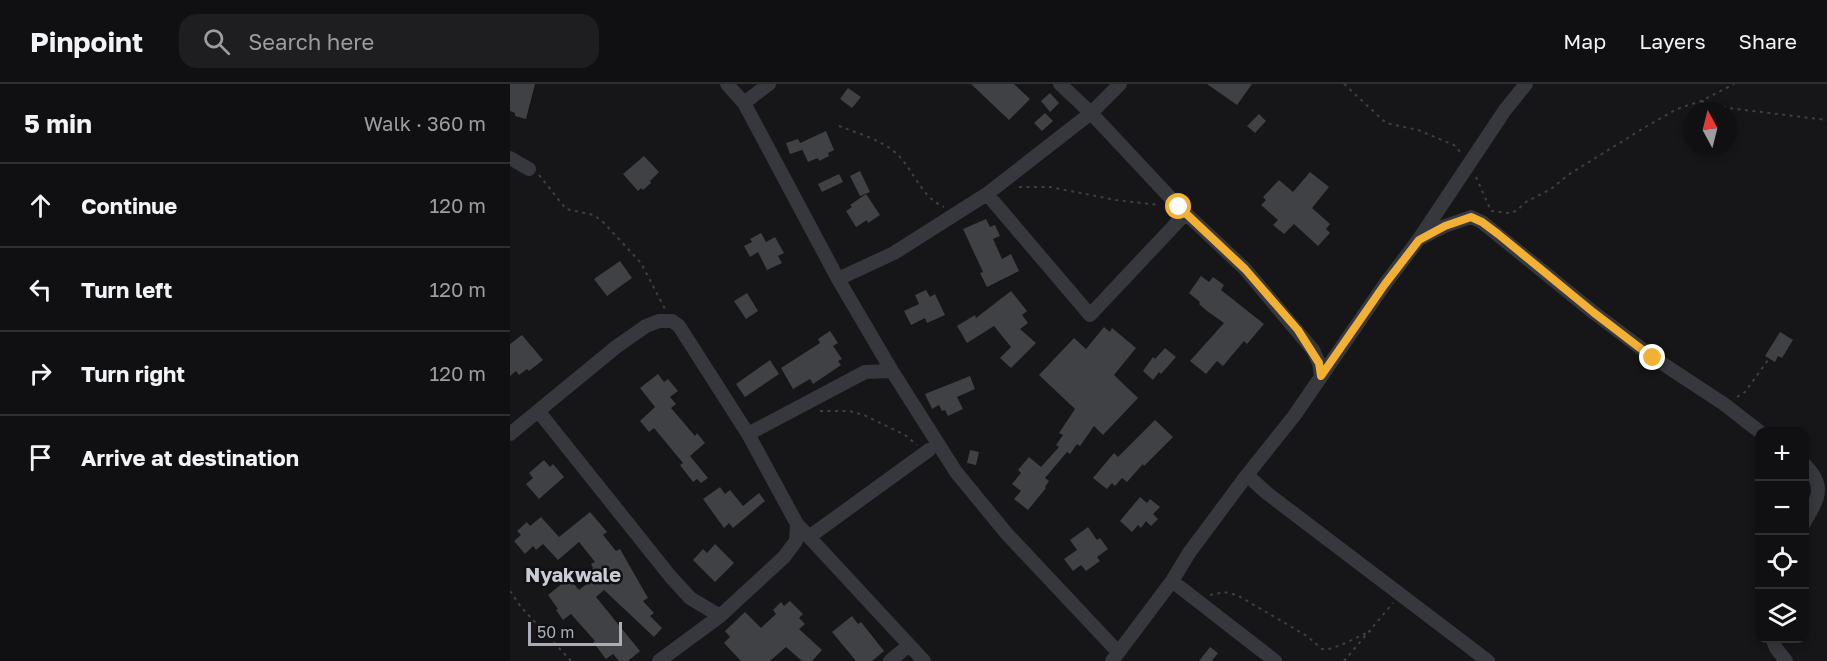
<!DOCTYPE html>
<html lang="en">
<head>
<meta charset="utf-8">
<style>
  :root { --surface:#101012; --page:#1e1e20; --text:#f1f3f6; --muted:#9c9d9f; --line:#303032 }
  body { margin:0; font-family:"Golos Text",sans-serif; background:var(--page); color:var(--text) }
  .controls { position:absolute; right:18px; bottom:18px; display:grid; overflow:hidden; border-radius:12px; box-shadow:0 3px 9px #0003 }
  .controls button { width:54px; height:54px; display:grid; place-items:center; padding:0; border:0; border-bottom:2px solid var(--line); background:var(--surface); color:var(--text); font:30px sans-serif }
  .compass { position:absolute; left:1173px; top:18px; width:54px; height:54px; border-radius:50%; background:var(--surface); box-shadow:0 3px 9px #0003; rotate:353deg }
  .scale { position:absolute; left:18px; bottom:15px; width:94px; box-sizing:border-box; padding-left:6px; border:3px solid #a8adb8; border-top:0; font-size:16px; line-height:21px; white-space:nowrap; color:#a8adb8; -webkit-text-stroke:4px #111113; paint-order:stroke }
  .stop { position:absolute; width:18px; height:18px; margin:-14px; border:4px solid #f2b134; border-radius:50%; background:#fff }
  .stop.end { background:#f2b134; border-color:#fff; box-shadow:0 2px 6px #0008 }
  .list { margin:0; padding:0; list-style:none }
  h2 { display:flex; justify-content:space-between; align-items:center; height:78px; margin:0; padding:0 24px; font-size:26px }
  h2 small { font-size:20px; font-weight:400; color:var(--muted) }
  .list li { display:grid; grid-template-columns:39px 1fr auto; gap:18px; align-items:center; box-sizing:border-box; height:84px; padding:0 24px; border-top:2px solid var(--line) }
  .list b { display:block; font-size:22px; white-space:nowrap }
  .list em { font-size:20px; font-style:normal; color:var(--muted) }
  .icon { flex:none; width:33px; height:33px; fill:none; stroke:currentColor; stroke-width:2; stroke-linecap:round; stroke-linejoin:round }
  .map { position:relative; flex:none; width:1317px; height:577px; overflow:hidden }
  header { display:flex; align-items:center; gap:36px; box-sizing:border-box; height:84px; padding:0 30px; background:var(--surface); border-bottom:2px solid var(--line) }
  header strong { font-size:28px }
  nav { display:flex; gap:33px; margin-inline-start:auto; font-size:21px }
  .search { width:420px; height:54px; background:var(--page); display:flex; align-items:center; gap:15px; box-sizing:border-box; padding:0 21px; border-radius:18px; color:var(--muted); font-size:22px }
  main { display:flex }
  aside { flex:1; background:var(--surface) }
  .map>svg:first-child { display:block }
  .building { fill:#404145 }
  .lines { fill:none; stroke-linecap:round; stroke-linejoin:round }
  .path { stroke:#3d3f44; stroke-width:2; stroke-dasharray:3 4.5; stroke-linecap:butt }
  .minor { stroke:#37383d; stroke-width:14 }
  .route { stroke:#f2b134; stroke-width:8 }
  .labels { text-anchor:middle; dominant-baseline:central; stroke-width:5; stroke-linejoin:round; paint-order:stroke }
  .quarter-label { font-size:20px; font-weight:bold; fill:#c9ccd4; stroke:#111113 }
</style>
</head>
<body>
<header>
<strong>Pinpoint</strong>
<div class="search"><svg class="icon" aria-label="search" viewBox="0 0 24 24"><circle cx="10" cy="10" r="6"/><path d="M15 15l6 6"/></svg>Search here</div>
<nav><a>Map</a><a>Layers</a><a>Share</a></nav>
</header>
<main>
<aside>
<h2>5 min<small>Walk · 360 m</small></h2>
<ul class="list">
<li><svg class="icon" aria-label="ahead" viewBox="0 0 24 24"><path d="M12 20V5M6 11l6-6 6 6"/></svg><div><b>Continue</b></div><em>120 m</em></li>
<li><svg class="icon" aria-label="left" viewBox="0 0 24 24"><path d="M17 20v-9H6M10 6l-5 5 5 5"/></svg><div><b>Turn left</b></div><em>120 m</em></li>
<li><svg class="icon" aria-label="right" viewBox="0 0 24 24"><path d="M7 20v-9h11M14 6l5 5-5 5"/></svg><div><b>Turn right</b></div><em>120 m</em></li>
<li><svg class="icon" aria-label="arrive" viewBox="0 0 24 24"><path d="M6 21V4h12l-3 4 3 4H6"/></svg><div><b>Arrive at destination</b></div></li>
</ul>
</aside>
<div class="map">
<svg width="1317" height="577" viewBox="0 0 1317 577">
  <rect width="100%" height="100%" fill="#161618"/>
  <path class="building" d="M0,0H25L16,35L5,32V29L0,27Z
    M461,0H504L520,15L499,36Z
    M697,0H742L727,21Z
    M338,4L351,13L342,24L330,15Z
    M540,9L549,19L540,28L531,17Z
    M535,29L543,37L532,47L524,39Z
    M749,30L756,37L745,49L737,42Z
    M316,47L324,66L318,69L319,72L309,77L308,74L298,78L291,63L292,66L280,70L276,59L288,55L290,59Z
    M134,72L149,88L140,97L141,99L133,106L131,104L128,107L113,90Z
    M350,87L360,108L350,112L340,92Z
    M800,88L819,103L802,124L820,140L816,145L820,149L808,162L784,140L774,150L763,141L768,136L751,121L756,116L753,113L769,96L783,108Z
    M329,90L333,98L312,108L308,100Z
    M356,110L370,131L358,139L357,136L346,143L336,127L342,123L340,121Z
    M476,135L480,143L485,141L490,152L483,155L492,175L501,170L509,187L477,203L470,189L473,188L453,145Z
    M251,149L256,158L265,153L274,169L268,172L272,179L257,186L248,168L240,173L234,162L242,158L240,155Z
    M110,177L122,194L97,212L84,195Z
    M691,192L699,198L703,193L714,201L711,206L754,240L737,260L734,257L713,282L707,277L696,290L680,277L714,239L697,227L689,220L690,218L679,209Z
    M416,206L420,213L425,210L435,231L417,239L415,234L401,241L394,227L409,220L405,211Z
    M501,207L517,227L512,231L518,239L510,245L526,259L501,284L490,274L501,263L484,242L457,259L447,242L465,231L466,234Z
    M237,209L248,227L236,235L224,217Z
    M594,243L600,248L602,244L626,264L604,291L628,314L593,351L584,342L570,362L567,360L560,370L557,368L535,394L539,397L535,403L536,404L518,426L504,415L511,407L502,400L511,389L508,386L519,373L531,383L549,363L546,361L553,351L549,349L565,325L529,291L564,254L576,265Z
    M320,247L328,259L323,262L332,275L328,277L331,281L303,300L300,295L283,305L271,284L310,259L308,255Z
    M1270,248L1283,256L1272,274L1268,272L1265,278L1255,272Z
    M12,251L33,276L19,287L17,285L9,291L6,287L0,292V260Z
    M655,264L666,273L651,290L649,288L643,296L633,287L643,273L645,275Z
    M260,276L269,290L235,313L226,300Z
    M148,290L154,298L158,295L168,307L160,313L166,320L161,324L185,352L187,349L195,359L180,372L198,394L191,399L187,395L183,398L170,381L173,379L144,344L139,348L130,337L145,323L130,304Z
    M460,292L465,305L447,313L453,325L438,332L435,326L432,327L429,321L422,325L415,310Z
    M645,336L663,353L634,382L633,380L617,398L612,394L605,402L602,399L597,405L583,394L604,369L608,373Z
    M460,366L469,368L466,381L457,379Z
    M34,376L40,383L43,380L54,393L29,415L16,400L23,394L19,389Z
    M210,403L215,410L220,406L233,422L249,409L255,417L223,444L219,439L214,444L193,415Z
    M630,413L637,419L640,415L650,423L643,430L648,435L641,442L636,437L631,444L628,441L622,448L610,437Z
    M80,428L97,448L93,451L106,467L110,465L138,514L133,517L144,529L140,532L152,544L144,553L94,506L86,513L130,567L118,577H109L103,570L96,575L83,558L85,557L61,530L53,536L46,526L48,525L38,511L59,494L69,506L83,495L78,487L83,484L81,480L85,478L69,458L48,476L33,460L26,466L23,462L15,470L4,457L11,451L7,447L17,438L20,442L31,433L49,453Z
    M578,443L587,456L590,454L598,465L587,473L590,477L576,487L571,481L563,487L554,475L567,466L560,456Z
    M205,460L224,479L205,498L183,476L193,465L197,469Z
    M280,517L293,530L289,534L295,540L289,545L312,566L302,577H292L276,563L260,577H231L214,559L220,553L215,547L235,528L251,544L266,530L263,526L271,518L274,522Z
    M342,532L348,540L351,538L374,567L362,577H346L322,548Z
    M700,563L708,569L702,577H689Z"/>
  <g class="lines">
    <path class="path" d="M834,0L876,39L908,46L944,61L952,70
      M1191,17L1218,24L1317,36
      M329,42C349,50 373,56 388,71C404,87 412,114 434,123
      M29,91L56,125L84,131L94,139L131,179L155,225
      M966,93L981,127
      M509,103H540L606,116L649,121
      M981,127L999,129L1006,127L1016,118L1041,105L1058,91L1137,42L1167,25L1191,17L1224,0
      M1227,313L1235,308L1258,276
      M310,327H339L354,331L395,351L407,361
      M0,507L11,523L61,577
      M700,511L714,508L727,511L797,552L812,565H819L831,561L861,547
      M834,577L883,519"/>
    <path class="minor" d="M217,0L234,19L328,195L382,287L446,388L497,450L608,568
      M550,0L581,29L669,123L735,185L803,266L809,279L811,292
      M234,19L259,0
      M0,74L19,85
      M477,110L580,231L676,129
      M909,155L935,142L961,133L972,138L1083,228L1144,274L1214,320L1250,348
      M328,195L384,169L477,110L581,29L610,0
      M29,328L160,492L180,514L210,532
      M0,350L106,263L136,242L149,237H162L169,242L238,350L287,440L286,457L274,473L210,532L149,577
      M238,350L355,288L382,287
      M1294,380C1317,402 1308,415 1294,439
      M737,391L784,332L875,200L909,155L995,26L1016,0
      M287,440L414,577
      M299,453L419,366
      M662,497L765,577
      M1262,554L1266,564L1276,577
      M380,577L399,561
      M602,577L662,497L679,469L737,391L758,410L978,577"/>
  </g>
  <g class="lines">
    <path class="route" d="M669,123L735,185L788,246L809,279L811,292L875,200L909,156L935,142L961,133L972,138L988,150L1083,228L1143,274"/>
  </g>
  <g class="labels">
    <g class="quarter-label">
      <text x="63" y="490">Nyakwale</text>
    </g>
  </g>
</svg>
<div class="controls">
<button>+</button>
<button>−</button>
<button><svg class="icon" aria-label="locate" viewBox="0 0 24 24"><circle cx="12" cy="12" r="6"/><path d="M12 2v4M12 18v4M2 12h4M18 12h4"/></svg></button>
<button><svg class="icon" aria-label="layers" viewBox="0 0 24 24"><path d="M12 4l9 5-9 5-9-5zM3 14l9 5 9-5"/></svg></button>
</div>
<svg class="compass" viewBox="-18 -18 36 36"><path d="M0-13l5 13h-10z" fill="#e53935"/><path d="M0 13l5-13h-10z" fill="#9c9d9f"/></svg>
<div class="scale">50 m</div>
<div class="stop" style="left:669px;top:123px"></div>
<div class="stop end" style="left:1143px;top:274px"></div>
</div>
</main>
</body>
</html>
